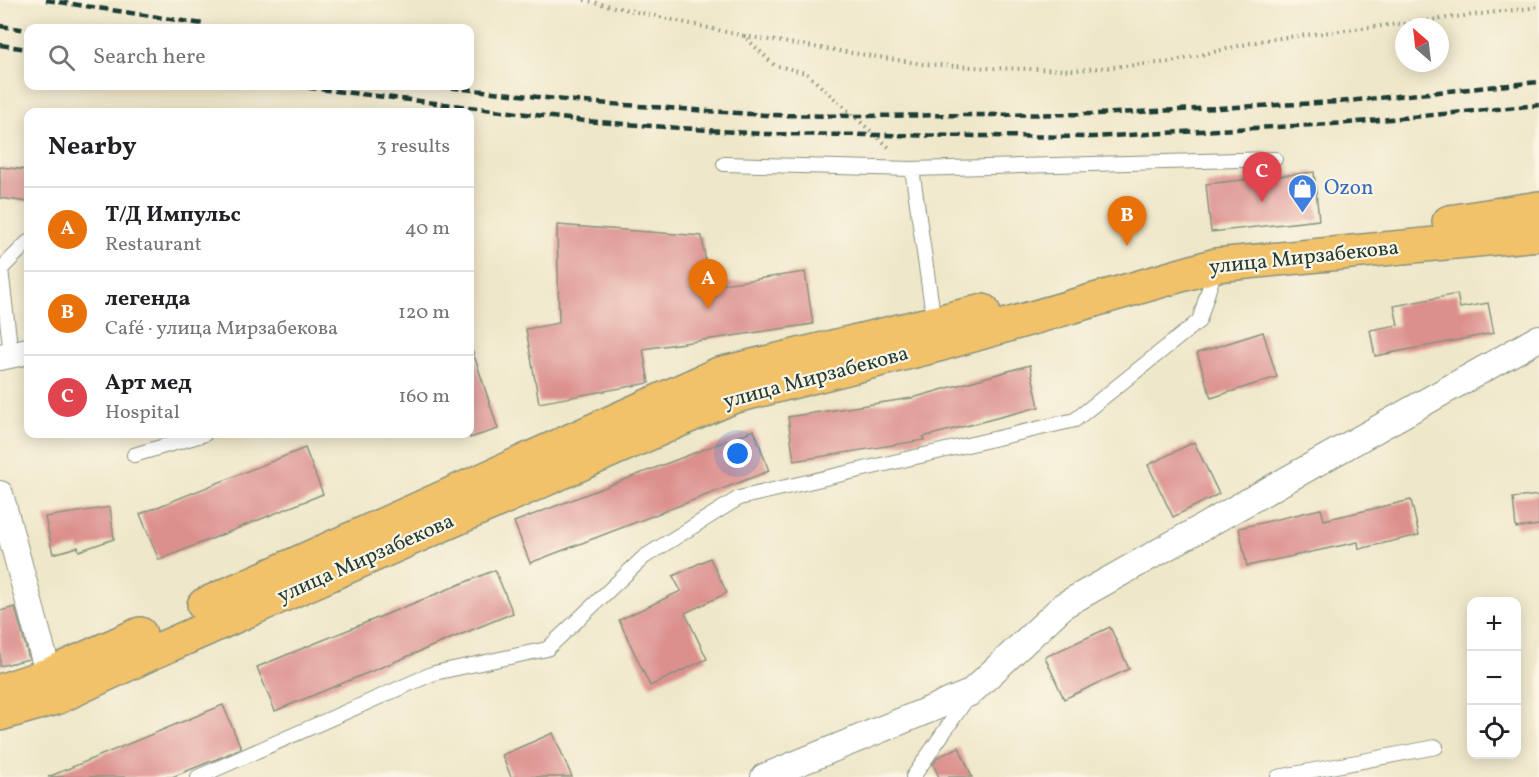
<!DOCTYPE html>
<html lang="en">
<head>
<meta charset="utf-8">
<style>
  :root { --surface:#fff; --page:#f2f2f2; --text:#202124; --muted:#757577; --line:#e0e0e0; --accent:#d1495b }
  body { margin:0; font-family:Vollkorn,serif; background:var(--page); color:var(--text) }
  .controls { position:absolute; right:18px; bottom:18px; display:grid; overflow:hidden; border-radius:12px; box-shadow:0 3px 15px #0003 }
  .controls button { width:54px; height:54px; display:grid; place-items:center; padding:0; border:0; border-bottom:2px solid var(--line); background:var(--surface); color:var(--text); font:30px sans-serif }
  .compass { position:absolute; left:1395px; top:18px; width:54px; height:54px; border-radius:50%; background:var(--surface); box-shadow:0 3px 15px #0003; rotate:332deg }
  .you { position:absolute; left:738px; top:454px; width:21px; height:21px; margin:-15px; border:4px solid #fff; border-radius:50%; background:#1a73e8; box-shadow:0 0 0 9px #1a73e833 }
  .badge { display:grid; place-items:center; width:39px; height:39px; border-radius:50%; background:var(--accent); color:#fff; font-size:20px; font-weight:700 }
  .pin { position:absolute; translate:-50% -50px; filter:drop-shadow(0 2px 3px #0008) }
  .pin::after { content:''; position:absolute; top:32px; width:21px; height:18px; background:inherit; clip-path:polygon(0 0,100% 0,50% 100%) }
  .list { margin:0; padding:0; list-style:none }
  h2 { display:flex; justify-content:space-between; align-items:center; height:78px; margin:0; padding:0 24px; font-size:26px }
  h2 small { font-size:20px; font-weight:400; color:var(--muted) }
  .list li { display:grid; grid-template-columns:39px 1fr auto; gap:18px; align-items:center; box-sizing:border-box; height:84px; padding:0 24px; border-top:2px solid var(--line) }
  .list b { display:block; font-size:22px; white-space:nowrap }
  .list p { margin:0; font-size:20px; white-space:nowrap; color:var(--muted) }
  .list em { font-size:20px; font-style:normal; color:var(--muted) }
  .icon { flex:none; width:33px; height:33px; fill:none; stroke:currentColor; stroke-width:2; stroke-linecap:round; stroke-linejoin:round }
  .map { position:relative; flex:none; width:1539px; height:777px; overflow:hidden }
  .search { position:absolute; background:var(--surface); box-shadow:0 3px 15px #0003; left:24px; top:24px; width:450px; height:66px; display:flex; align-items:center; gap:15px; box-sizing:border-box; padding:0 21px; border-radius:12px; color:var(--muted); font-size:22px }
  .panel { position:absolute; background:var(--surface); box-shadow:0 3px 15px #0003; left:24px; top:108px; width:450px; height:330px; border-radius:12px }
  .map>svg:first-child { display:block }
  .building { fill:#dc908e }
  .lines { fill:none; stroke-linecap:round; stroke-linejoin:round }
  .lane-casing { stroke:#87927e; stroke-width:16 }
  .street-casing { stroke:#87927e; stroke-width:28 }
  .primary-casing { stroke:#87927e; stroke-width:36 }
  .path { stroke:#87927e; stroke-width:4; stroke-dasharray:1.5 4.5; stroke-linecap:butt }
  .lane { stroke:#fff; stroke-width:14 }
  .street { stroke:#fff; stroke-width:26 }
  .primary { stroke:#f2c26a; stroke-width:33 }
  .rail { stroke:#1f3d34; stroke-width:4.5; stroke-dasharray:9 4.5; stroke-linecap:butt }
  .labels { text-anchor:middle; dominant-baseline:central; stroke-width:4.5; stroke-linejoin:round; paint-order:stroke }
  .shop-label { font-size:21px; fill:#366cbe; stroke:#fcf5e5; text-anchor:start }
  .street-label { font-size:21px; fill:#1f3d34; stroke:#fcf5e5 }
</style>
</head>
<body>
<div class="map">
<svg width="1539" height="777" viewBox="0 0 1539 777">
  <rect width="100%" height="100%" fill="#fcf5e5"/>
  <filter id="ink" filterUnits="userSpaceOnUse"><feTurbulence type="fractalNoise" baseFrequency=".0167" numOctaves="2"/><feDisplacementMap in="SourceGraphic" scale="12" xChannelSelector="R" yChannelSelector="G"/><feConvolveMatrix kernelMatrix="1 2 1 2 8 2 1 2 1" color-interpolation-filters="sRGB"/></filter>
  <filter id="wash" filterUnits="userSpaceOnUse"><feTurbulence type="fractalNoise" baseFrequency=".008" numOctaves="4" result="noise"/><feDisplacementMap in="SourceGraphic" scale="24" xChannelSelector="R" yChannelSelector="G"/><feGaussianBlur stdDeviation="1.35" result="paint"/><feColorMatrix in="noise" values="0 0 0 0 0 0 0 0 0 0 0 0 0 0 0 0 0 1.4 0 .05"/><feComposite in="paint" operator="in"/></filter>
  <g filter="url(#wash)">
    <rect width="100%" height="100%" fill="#efe7c9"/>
    <g id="blocks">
      <path class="building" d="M0,167L28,170V202L0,198Z
        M1314,172L1319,220L1211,232L1206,184Z
        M557,225L702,236L709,286L805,272L813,324L643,349L649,383L539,403L526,329L559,323Z
        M1457,294L1460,308L1488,303L1494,333L1375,356L1370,330L1398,325L1394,306Z
        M1263,332L1277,377L1211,398L1197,353Z
        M473,352L498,429L470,438V353Z
        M1030,365L1039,407L923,437L924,440L794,461L788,417L912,398Z
        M754,430L769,471L530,563L514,522Z
        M1194,442L1219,494L1173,517L1148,465Z
        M305,448L323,494L159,560L140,514Z
        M1539,495V525L1516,528L1513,498Z
        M1411,500L1419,535L1359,549L1358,542L1247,566L1239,528L1321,509L1324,520Z
        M110,507L114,539L79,551L78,547L53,554L45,517Z
        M710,558L727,593L685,613L707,659L650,686L619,620L681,591L673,576Z
        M495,570L513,613L275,711L257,667Z
        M15,607L29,659L0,666V611Z
        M1110,627L1129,669L1064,699L1045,657Z
        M223,705L241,748L224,756L172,777H48Z
        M553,733L572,777H511L502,755Z
        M959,747L972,777H939L933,764L938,757Z"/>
    </g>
  </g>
  <g filter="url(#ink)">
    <use href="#blocks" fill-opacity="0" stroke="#87927e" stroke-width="1.5"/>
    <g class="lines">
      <defs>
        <path id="lane" d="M724,164L912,169L1275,159
          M912,169L934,322
          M11,354L1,269L28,242
          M134,455L205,434
          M198,777L434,673L547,649L644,557L739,498L1075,420L1199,321L1216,266
          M913,777L968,697
          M1278,777L1436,747"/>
        <path id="street" d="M0,357L28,351
          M0,494L53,691
          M764,777L970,693L1064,605L1539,338"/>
        <path id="primary" d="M1449,222L1539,208
          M204,605L719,374L983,311
          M0,691L48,675L140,634
          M0,714L56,698L147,655L732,397L938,345L1216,265L1539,234"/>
      </defs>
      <use href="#lane" class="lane-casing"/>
      <use href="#street" class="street-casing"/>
      <use href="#primary" class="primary-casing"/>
      <path class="path" d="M584,0L744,36L774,65L806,73L892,150
        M744,36L923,64L989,68L1076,70L1171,62L1264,40L1539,7"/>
      <use href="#lane" class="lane"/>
      <use href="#street" class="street"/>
      <use href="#primary" class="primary"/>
      <path class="rail" d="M46,0L203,24
        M0,26L28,30
        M0,45L28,49
        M294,86L585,121L762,134L1093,137L1347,123L1539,105
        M437,86L584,102L765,115L855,116L1096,114L1338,102L1539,82"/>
    </g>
  </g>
  <defs>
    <symbol id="shop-pin" viewBox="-11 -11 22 30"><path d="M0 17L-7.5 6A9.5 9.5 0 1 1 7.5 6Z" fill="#3f7fe0" stroke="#fcf5e5"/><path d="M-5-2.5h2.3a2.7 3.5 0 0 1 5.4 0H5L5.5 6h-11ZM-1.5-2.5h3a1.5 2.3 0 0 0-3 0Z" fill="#fff"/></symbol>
  </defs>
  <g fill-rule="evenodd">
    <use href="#shop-pin" x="1286" y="172" width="33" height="45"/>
  </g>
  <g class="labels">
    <g class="shop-label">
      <text x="1324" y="188">Ozon</text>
    </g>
    <g class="street-label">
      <text transform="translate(1304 258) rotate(-6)">улица Мирзабекова</text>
      <text transform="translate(816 378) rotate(-15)">улица Мирзабекова</text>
      <text transform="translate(366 559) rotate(-24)">улица Мирзабекова</text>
    </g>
  </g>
</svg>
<div class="controls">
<button>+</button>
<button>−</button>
<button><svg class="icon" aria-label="locate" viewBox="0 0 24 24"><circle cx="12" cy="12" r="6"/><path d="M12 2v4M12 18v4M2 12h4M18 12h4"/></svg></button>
</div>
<svg class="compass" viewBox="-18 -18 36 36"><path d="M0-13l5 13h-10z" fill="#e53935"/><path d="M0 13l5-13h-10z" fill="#757577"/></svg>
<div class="you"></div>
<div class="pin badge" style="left:708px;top:309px;background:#e8710a">A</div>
<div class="pin badge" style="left:1127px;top:246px;background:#e8710a">B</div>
<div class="pin badge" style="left:1262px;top:202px;background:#e0444e">C</div>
<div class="search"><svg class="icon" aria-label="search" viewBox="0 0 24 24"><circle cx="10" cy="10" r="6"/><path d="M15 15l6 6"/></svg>Search here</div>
<section class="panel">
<h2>Nearby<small>3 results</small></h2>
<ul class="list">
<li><span class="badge" style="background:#e8710a">A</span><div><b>Т/Д Импульс</b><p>Restaurant</p></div><em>40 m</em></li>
<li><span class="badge" style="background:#e8710a">B</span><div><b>легенда</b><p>Café · улица Мирзабекова</p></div><em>120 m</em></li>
<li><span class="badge" style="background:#e0444e">C</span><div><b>Арт мед</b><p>Hospital</p></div><em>160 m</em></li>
</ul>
</section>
</div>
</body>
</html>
